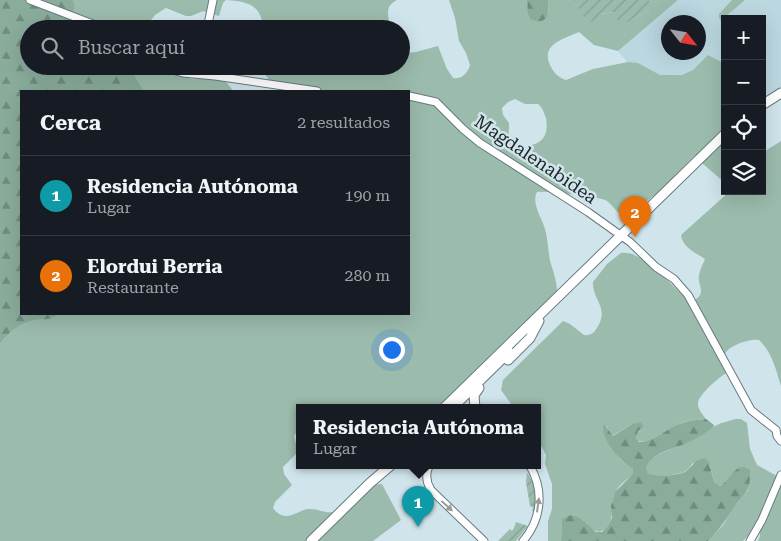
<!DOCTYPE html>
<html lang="es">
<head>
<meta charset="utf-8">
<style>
  :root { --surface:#171b24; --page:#242831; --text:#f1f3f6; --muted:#9ea1a6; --line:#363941; --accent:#7c3aed }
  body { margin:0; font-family:"Roboto Serif",serif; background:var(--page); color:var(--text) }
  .controls { position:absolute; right:15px; top:15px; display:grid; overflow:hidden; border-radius:0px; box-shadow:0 5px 20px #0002 }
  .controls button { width:45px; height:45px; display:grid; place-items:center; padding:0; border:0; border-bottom:1px solid var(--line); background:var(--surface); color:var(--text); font:25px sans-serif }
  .compass { position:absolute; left:661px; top:15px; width:45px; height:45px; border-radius:50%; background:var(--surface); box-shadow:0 5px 20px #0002; rotate:121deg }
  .you { position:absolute; left:391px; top:349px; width:18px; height:18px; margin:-12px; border:4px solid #fff; border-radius:50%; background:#1a73e8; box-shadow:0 0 0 8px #1a73e833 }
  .badge { display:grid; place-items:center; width:32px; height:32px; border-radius:50%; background:var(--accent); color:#fff; font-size:16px; font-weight:700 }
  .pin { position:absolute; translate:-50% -41px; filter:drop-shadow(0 1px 2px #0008) }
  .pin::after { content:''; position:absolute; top:26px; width:18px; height:15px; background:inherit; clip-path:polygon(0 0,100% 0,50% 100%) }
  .popup { position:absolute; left:296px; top:404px; width:245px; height:65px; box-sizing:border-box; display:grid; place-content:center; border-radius:0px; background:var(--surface); filter:drop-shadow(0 1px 4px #0005); font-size:16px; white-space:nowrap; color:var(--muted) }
  .popup b { font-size:19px; color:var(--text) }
  .popup::after { content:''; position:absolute; left:50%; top:100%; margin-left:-10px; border:10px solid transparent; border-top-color:var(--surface) }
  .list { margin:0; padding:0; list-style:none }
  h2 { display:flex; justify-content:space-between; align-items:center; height:65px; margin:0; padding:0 20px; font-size:21px }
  h2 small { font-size:16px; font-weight:400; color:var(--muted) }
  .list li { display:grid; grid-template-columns:32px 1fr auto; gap:15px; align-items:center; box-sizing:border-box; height:80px; padding:0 20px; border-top:1px solid var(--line) }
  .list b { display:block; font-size:19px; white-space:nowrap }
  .list p { margin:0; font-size:16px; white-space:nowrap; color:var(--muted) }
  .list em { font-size:16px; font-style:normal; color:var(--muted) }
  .icon { flex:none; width:28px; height:28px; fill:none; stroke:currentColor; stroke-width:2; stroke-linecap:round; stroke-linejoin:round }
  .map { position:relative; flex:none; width:781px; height:541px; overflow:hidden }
  .search { position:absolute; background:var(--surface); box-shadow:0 5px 20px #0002; left:20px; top:20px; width:390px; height:55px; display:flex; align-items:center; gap:12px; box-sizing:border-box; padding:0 18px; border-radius:28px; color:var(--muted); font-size:19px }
  .panel { position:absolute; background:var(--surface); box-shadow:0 5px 20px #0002; left:20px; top:90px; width:390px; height:225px; border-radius:0px }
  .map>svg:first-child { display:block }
  .built { fill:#bbd7e0; fill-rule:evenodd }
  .grass { fill:#9bbbac; fill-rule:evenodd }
  .forest { fill:url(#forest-firs) }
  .garden { fill:url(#garden-furrows) }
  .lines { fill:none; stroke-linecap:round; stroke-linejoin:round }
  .minor-casing { stroke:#687a80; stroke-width:9 }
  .major-casing { stroke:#687a80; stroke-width:11 }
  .minor { stroke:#fff; stroke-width:7 }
  .major { stroke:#fff; stroke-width:9 }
  .oneway { fill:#999c9d }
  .labels { text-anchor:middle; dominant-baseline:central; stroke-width:5; stroke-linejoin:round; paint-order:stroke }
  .street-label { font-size:18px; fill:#1c2325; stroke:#d0e4eb }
</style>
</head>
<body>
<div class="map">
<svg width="781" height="541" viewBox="0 0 781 541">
  <defs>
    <pattern id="forest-firs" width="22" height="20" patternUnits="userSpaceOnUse" patternTransform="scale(1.25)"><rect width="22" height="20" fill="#89ac9b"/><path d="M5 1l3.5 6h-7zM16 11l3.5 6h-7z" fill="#6f8c7e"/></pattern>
    <pattern id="garden-furrows" width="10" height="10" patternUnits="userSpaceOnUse" patternTransform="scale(1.25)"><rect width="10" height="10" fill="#9bbbac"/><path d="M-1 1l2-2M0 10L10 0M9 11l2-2" fill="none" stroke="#85a094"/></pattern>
  </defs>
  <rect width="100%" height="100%" fill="#d0e4eb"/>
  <path class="built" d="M678,0H781V88L762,100V19H725V88L680,125L618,51ZM668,22H698V52H668Z"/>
  <path class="grass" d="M73,0H397C384,6 388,17 391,29H263C262,24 262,17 259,13C253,2 238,1 226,0L223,3L219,16L203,11L191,16H186L166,8L155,15L144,29H125L124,25L113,19C99,26 86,18 73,12L75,5Z
    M449,0H527L529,18L542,20C550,15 549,8 548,0H574L577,4L600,14L616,12L629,22L640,15L652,11V2L648,0H678L618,51L594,45L579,32C563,39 539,45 551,67C554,73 559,78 566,80L593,69L628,62L638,63L660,75H682L693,70L708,55L725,64V183L694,156L660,191L627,216C616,216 614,204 605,200C600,197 541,190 537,192C531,203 542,218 545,229C548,240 548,250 550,261C553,271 557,281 557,292L438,408H299V429L294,436L298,452L283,467L284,474L292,485L275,502L273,508C276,512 280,516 286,516C294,516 300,510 308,509C320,508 327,516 339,510C352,503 366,484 382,484L401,520L373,541H0V344C9,332 20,323 36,320C44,319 52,319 58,314H409V91H286L272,84L259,66H401V54L416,52L438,46L447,69L453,78C461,80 468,73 470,65L466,53L459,41L455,18ZM515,99L525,104H538C543,108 544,113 546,118C550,141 537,146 517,147C504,143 510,132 509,123L503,115L502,108L508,102Z
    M732,0H745L726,16L728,19H725L724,26L719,18V14Z
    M129,66C140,66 153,64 164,66C174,68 181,77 192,79C209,81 220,70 233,91H144Z
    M781,141V386C776,370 772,352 759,340C751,338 726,346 725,355C724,360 727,366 729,371C721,376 697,395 698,404C698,409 703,415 706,419C698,420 689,420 681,423C670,428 647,447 637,440C634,433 639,430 644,427L632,424L612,436L606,425C610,444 615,459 633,469V475C627,479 620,484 616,491C608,504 618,527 599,532L591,529L580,518L562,519L561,541H548V521L552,509V484L545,464L546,455L537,438V408H514L501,390L503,380L563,321L570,324L584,335C590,336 594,333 597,328C610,307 592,300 593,282L607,264L621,253C644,250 671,286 687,299L693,301C708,293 697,286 699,275C700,269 703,264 705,259C696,253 682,247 681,235L730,191H762V153Z
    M736,419H741L747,423L750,449L757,465L777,476L781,473V541H758L760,536L759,524L743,541H708L723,525L734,507L748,490L750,469L746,467C729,472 733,479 720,486L714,482L710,465L693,463C690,467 686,472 681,473C675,475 640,481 647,465C652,453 679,447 691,441C700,436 708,428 717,425C723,422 729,421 736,419Z"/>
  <path class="forest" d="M0,0H73L75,5L73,13C86,18 99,26 113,19L124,25L125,29H29V66H129L144,91H21V314H58C52,320 44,319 36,320C20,323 9,332 0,344Z
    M527,0H548C550,13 547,27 530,19L528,15Z
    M706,419L714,425L712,428C704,434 694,440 685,444C672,449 651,453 646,468L648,473C655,477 677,476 685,472C692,467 695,459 705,458L709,462L714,482L720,486C731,480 735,461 750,469C751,494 744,492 733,509C725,521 718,531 708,541H561L562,519L571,515L580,518L596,532H602L608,526L612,518L611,506L615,492L633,474V469C621,462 602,441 603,426L605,425L613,436L632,424L641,422L644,427L638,431L636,438L639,442C655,442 667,428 682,423C690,420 698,420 706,419Z"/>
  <path class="garden" d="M574,0H648L652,2V11L640,15L629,22L618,21L615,12L600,14L595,22L586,21Z
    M527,473C536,482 536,499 534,511H532L533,507L530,506L526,482Z
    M516,522L528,526L516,541H498L510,529L512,531L514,528Z"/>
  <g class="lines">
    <defs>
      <path id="minor" d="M30,0L106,29
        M207,29L213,0
        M159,66L183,73L215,76
        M206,66L215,76L317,91
        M409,96L436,102L463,129L480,143L588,212L630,242L656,267L674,279L688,295L751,410L776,430
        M776,430L777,436L781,441
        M429,466C425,475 426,482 431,490L484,541
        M523,541C542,519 544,490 530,466
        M750,541L762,520L781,475"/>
      <path id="major" d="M762,105L781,93
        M508,360L530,338L539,321
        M444,408L725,134
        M452,408L509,352
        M475,408L474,395L479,388
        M311,541L370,483L390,466"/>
    </defs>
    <use href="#minor" class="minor-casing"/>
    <use href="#major" class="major-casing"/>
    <use href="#minor" class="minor"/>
    <use href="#major" class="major"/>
  </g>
  <defs><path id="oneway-solid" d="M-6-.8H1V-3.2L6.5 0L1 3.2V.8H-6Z" transform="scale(1.25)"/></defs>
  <g class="oneway">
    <use href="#oneway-solid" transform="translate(538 505) rotate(-82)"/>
    <use href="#oneway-solid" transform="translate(447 506) rotate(42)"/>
  </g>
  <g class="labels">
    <g class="street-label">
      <text transform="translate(536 159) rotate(34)">Magdalenabidea</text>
    </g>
  </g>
</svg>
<div class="controls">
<button>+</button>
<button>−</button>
<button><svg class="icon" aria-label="locate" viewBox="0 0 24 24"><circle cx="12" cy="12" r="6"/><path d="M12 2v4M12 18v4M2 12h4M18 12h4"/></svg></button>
<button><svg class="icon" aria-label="layers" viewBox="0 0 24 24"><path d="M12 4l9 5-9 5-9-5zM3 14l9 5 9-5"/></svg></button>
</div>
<svg class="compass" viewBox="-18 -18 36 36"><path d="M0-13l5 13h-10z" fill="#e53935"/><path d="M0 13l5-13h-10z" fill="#9ea1a6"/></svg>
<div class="you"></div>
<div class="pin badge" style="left:418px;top:527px;background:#0f9aa8">1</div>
<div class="popup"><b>Residencia Autónoma</b>Lugar</div>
<div class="pin badge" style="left:635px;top:237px;background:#e8710a">2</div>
<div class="search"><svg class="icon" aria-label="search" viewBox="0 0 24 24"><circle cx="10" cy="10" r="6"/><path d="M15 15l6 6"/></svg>Buscar aquí</div>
<section class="panel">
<h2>Cerca<small>2 resultados</small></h2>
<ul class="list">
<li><span class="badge" style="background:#0f9aa8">1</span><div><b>Residencia Autónoma</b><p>Lugar</p></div><em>190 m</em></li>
<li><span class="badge" style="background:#e8710a">2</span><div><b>Elordui Berria</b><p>Restaurante</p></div><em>280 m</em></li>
</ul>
</section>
</div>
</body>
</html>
